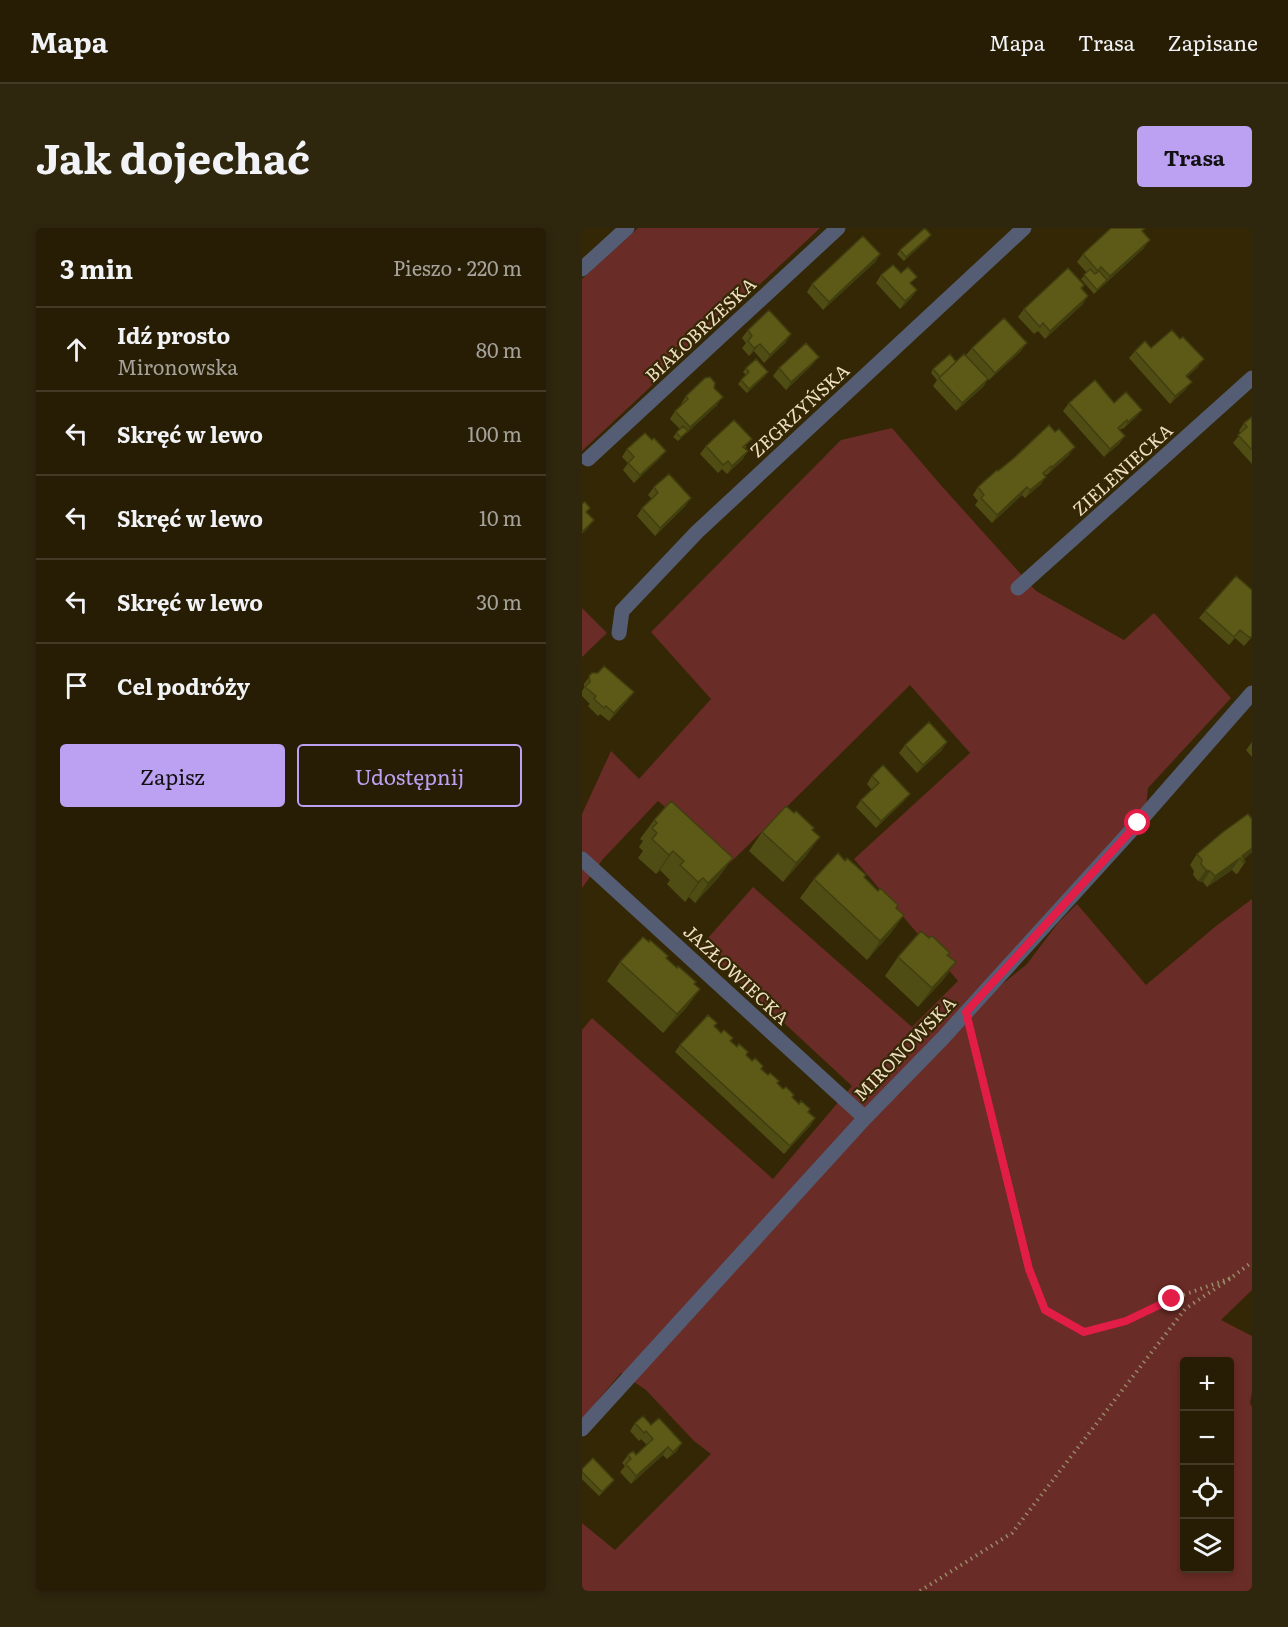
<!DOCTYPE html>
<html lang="pl">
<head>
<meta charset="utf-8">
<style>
  :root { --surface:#271d04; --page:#2f260e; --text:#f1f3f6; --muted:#a4a29a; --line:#433b26; --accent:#bca0f2 }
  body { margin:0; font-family:Literata,serif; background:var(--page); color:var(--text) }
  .controls { position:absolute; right:18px; bottom:18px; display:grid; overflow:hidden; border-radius:6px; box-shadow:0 3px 9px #0003 }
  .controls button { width:54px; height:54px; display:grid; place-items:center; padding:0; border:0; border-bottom:2px solid var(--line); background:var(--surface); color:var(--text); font:30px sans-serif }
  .stop { position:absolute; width:18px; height:18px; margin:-14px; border:4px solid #e11d48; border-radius:50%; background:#fff }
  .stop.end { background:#e11d48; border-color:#fff; box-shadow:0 2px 6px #0008 }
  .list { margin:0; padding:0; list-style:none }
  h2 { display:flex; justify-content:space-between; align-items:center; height:78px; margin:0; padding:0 24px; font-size:26px }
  h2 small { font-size:20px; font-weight:400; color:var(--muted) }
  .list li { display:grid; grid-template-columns:39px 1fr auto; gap:18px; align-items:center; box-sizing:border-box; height:84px; padding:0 24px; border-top:2px solid var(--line) }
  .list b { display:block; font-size:22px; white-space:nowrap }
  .list p { margin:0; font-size:20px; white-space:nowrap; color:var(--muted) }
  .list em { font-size:20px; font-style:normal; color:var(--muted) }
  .actions { display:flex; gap:12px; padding:18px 24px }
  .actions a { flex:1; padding:14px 0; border:2px solid var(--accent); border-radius:6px; text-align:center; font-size:21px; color:var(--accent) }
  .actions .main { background:var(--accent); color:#111 }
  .icon { flex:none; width:33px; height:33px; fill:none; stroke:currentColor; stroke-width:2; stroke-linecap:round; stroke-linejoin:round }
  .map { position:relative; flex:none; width:670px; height:1363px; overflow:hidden; border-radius:6px }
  header { display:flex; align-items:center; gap:36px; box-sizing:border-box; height:84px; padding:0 30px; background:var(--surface); border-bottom:2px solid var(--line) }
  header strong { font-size:28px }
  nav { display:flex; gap:33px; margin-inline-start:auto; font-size:21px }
  .intro { display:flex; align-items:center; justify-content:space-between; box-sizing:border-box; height:144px; padding:0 36px }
  h1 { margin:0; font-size:42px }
  .button { padding:15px 27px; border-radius:6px; background:var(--accent); color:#111; font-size:21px; font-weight:700 }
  main { display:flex; gap:36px; padding:0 36px }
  aside { flex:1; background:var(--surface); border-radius:6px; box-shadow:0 3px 9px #0003 }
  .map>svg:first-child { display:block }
  .green { fill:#6a2c26; fill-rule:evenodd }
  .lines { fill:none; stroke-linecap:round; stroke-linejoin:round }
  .path { stroke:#978a69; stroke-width:4; stroke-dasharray:1.5 4.5; stroke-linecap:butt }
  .street { stroke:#545d74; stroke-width:15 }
  .wall { fill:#504d14 }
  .shaded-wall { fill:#413f10 }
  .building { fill:#5d5a17; stroke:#413f10; stroke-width:1.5 }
  .route { stroke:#e11d48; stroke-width:8 }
  .labels { text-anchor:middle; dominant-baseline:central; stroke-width:4.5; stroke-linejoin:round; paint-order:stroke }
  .street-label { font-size:18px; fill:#eddfc0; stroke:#342705 }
</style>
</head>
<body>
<header>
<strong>Mapa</strong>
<nav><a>Mapa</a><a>Trasa</a><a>Zapisane</a></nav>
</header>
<div class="intro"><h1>Jak dojechać</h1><a class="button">Trasa</a></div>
<main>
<aside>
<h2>3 min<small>Pieszo · 220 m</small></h2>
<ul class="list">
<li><svg class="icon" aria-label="ahead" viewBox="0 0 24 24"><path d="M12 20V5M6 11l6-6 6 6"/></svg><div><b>Idź prosto</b><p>Mironowska</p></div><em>80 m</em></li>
<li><svg class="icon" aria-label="left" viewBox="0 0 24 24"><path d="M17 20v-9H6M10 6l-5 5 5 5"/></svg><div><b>Skręć w lewo</b></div><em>100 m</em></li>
<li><svg class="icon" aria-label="left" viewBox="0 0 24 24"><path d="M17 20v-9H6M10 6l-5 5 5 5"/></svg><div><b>Skręć w lewo</b></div><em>10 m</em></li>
<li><svg class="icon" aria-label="left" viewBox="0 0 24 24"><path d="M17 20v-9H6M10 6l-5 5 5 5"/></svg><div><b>Skręć w lewo</b></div><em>30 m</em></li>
<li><svg class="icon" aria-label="arrive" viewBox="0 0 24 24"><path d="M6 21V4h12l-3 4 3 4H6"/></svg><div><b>Cel podróży</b></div></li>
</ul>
<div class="actions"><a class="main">Zapisz</a><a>Udostępnij</a></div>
</aside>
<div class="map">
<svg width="670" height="1363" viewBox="0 0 670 1363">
  <rect width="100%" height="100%" fill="#342705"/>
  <path class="green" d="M56,0H238L0,223V51Z
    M310,200L357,255L454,363L542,412L572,385L649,470L566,560L562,596L418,758L445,736L476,695L495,676L564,757L634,698L670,671V1062L639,1092L670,1108V1164L668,1175L670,1179V1363H0V1295L33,1322L129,1226L112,1213L64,1162L39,1145L0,1191V802L10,790L191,951L270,858L119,718L171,659L330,799L376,753L272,631L388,525L328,457L148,635L76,573L21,631L0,660V586L29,523L57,551L129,471L69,404L259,212ZM602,1134H648V1340H602Z
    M0,380L25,405L0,429Z"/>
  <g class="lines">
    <path class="path" d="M389,805L447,1041L463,1081L502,1104L544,1093L590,1071L649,1050
      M338,1363L430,1305L603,1081L649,1050L670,1034"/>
    <path class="street" d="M0,41L45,0
      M6,231L256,0
      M436,360L670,150
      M37,405L40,383L115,304L442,0
      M0,631L283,890
      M0,1201L283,890L360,811L556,595L670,465"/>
  </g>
  <path class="wall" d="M560,4L562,20L512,66L499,51L505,45L495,34L501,26Z
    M346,11L322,33L315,26L318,22Z
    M298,26L293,34L241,82L225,64L230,56Z
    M299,47L330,57L335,62L329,70L318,81L294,55Z
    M502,57L500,61L501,76L463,111L456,103L452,106L436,89L442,81Z
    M166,102L204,114L182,135L172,123L167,128L160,120L164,115L160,110Z
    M390,120L439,123L407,152L384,127Z
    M569,120L616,139L605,149L604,161L588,176L547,130L553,123Z
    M374,134L406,151L401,159L374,183L351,158L355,152L349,145L351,141Z
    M231,136L204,162L191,148L197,140Z
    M164,140L186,144L183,148L165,165L156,156L164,147L161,144Z
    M132,160L135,177L96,213L91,209L98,201L88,191L93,183L99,177V176L104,168Z
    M487,175H532L560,182L554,189L541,201L540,200L538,202V215L522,229L481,183Z
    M670,189V236L651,215L659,205L657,203L662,195Z
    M124,218H165L163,220L161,231L145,246L140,241L136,245L118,226Z
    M45,221L78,230L52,255L41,242L46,235L40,229Z
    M487,227L465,247L463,246L462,247L459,256L443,270L440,267L410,295L393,277L396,273L391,267L396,259L416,243Z
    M72,259L104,277L73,308L55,288L60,280L70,271L66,267Z
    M670,362V409L662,418L653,410L647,417L617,390L623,383Z
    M10,445L46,472L27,493L18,486L16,488L6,478L8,476L0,468V463L2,460V456Z
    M670,514V529L664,522Z
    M323,517L360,522L335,545L317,525Z
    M290,548L322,573L294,600L274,579L279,572L290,562L285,556Z
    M670,591V624L662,631L663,634L656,645L654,646L650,642L625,659L621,654L616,653L611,647L612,643L608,637L615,626Z
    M72,592L137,649L113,675L107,669L103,674L85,656L88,652L78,642L74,646L56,630L61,623L57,619L61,613L58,611Z
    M231,602L224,628L201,654L167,623L180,604Z
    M282,650L322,687L308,706L285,732L218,670L232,651Z
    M347,710L368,725L366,728L374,734L360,753L336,779L303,748L316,729Z
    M84,730L118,761L104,780L81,805L25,753L38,734Z
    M133,798L139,805L151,810L149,813L233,890L228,898L202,926L93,824L98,817Z
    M53,1195L95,1223L85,1231L81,1227L49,1256L38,1244L43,1238L40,1235L46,1227H54L65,1217L59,1211L57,1213L48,1203Z
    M0,1241L29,1256L17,1268L0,1251Z"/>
  <path class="shaded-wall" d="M349,7L346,11L322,33L324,29Z
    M568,12L562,20L512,66L528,48Z
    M298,26L293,34L241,82L247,74Z
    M335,62L329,70L318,81L323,73Z
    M506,68L501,76L463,111L468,103Z
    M209,106L204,114L182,135L188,127Z
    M445,115L439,123L407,152L413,145Z
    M178,116L172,123L167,128L172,120Z
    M237,129L231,136L204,162L209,154Z
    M622,131L616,139L599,155L604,148Z
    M186,144L183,148L165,165L167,161Z
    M406,151L401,159L374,183L380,175Z
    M610,154L604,161L588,176L593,168Z
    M141,169L135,177L103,207L108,199Z
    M560,182L554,189L541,201L546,194Z
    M543,208L538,215L522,229L528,221Z
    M493,219L487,227L465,247L470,239Z
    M84,223L78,230L52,255L58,247Z
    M166,223L161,231L145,246L150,238Z
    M464,249L459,256L443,270L448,262Z
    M445,259L440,267L410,295L415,287Z
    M109,270L104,277L73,308L78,300Z
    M12,292L6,300L0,306V304Z
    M52,464L46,472L27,493L32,485Z
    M365,514L360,522L335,545L341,537Z
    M328,566L322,573L294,600L299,593Z
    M238,609L224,628L201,654L214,635Z
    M670,620V624L660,633V628Z
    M91,623L78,642L74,646L87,627Z
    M151,630L137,649L113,675L126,655Z
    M658,630L650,642L625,659L633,648Z
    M624,642L628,643L621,654L616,653Z
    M121,650L107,669L103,674L116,654Z
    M322,687L308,706L285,732L298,713Z
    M374,734L360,753L336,779L350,760Z
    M118,761L104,780L81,805L95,786Z
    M233,890L228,898L202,926L208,918Z
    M100,1215L95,1223L85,1231L91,1224Z
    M86,1219L81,1227L49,1256L54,1248Z"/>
  <path class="building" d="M343,0L349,7L324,29L318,22Z
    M529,0H563L560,3L568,12L528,48L519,39L516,43L501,26Z
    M281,8L298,26L247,74L230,56Z
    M311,37L319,45L326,39L335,49L328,55L335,62L323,73L299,47Z
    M486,40L502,57L499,60L506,68L468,103L461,95L458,99L442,81Z
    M508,41L513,46L517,43L525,52L515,62L502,47Z
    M187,82L209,106L188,127L178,116L172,120L166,113L170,108L166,102Z
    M422,90L445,115L413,145L390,120Z
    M590,102L598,111L601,109L622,131L604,148L610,154L593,168L553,123L563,113L569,120Z
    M224,115L237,129L209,154L197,140Z
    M368,126L374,134L358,149L351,141Z
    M382,126L406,151L380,175L357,150Z
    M174,131L186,144L167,161L159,152L167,144L164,140Z
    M128,149L133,155L132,160L141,169L108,199L93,183L106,171L104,168L123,150Z
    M513,152L532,175L544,164L560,182L546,194L545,192L536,200L543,208L528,221L487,175Z
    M670,189V222L656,207L665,199L662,195Z
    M152,192L170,211L161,219L166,223L150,238L146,233L141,237L124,218Z
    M467,197L473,204L477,201L493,219L470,239L469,238L461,245L464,249L448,262L445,259L415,287L399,270L402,267L396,259L415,242L416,243L432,230Z
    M101,198L106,203L99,209L94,205Z
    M63,205L70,212L72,210L84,223L58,247L46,235L52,229L45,221Z
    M87,246L109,270L78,300L60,280L76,265L72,259Z
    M3,274L8,280L4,284L12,292L0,304V276Z
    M654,348L670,362V408L668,410L658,402L652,409L623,383Z
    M22,438L52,464L32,485L24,478L22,480L12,471L14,468L3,459L8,454L7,448L10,445H16Z
    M347,494L365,514L341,537L323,517Z
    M301,537L328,566L299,593L279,572L297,555L290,548Z
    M89,573L151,630L126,655L121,650L116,654L98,637L102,633L91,623L87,627L70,611L75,605L70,600L75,595L72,592Z
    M204,578L212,585L214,583L232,600L230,602L238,609L214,635L180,604Z
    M666,586L670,591V620L660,628L663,634L662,635L658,630L633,648L628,643L624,642L619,636L620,632L615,626L641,604Z
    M256,625L263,633L265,630L284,647L282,649L296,663L298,660L316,677L314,680L322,687L298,713L232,651Z
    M339,703L347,710L350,708L368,725L365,727L374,734L350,760L316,729Z
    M61,709L67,714L68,712L86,728L84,730L95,740L96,738L114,754L112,756L118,761L95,786L38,734Z
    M126,787L135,795L132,798L139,805L142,802L151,810L148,813L155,819L157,816L166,824L164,827L170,833L173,830L181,838L179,841L186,847L188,845L197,853L195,855L201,861L204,859L212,867L210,869L217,876L219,873L228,881L226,884L233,890L208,918L98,817Z
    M61,1188L69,1197L77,1190L100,1215L91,1224L86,1219L54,1248L44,1236L49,1231L46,1227L51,1223L54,1227L71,1211L64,1203L62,1205L53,1195Z
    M11,1230L32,1252L20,1264L0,1244V1241Z"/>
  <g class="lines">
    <path class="route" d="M556,595L384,784L447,1041L463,1082L502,1104L544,1093L590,1071"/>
  </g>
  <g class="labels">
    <g class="street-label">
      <text transform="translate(118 101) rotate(-43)">BIAŁOBRZESKA</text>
      <text transform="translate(217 182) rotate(-43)">ZEGRZYŃSKA</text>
      <text transform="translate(540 241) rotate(-42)">ZIELENIECKA</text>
      <text transform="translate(155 746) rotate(43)">JAZŁOWIECKA</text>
      <text transform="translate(322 820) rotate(-46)">MIRONOWSKA</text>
    </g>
  </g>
</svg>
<div class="controls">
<button>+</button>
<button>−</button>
<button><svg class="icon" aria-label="locate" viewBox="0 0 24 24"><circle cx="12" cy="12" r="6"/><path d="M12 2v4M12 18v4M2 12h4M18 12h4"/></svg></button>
<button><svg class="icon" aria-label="layers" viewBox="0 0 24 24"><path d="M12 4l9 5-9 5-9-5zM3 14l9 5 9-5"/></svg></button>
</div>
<div class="stop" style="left:556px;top:595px"></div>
<div class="stop end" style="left:590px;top:1071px"></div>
</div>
</main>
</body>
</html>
